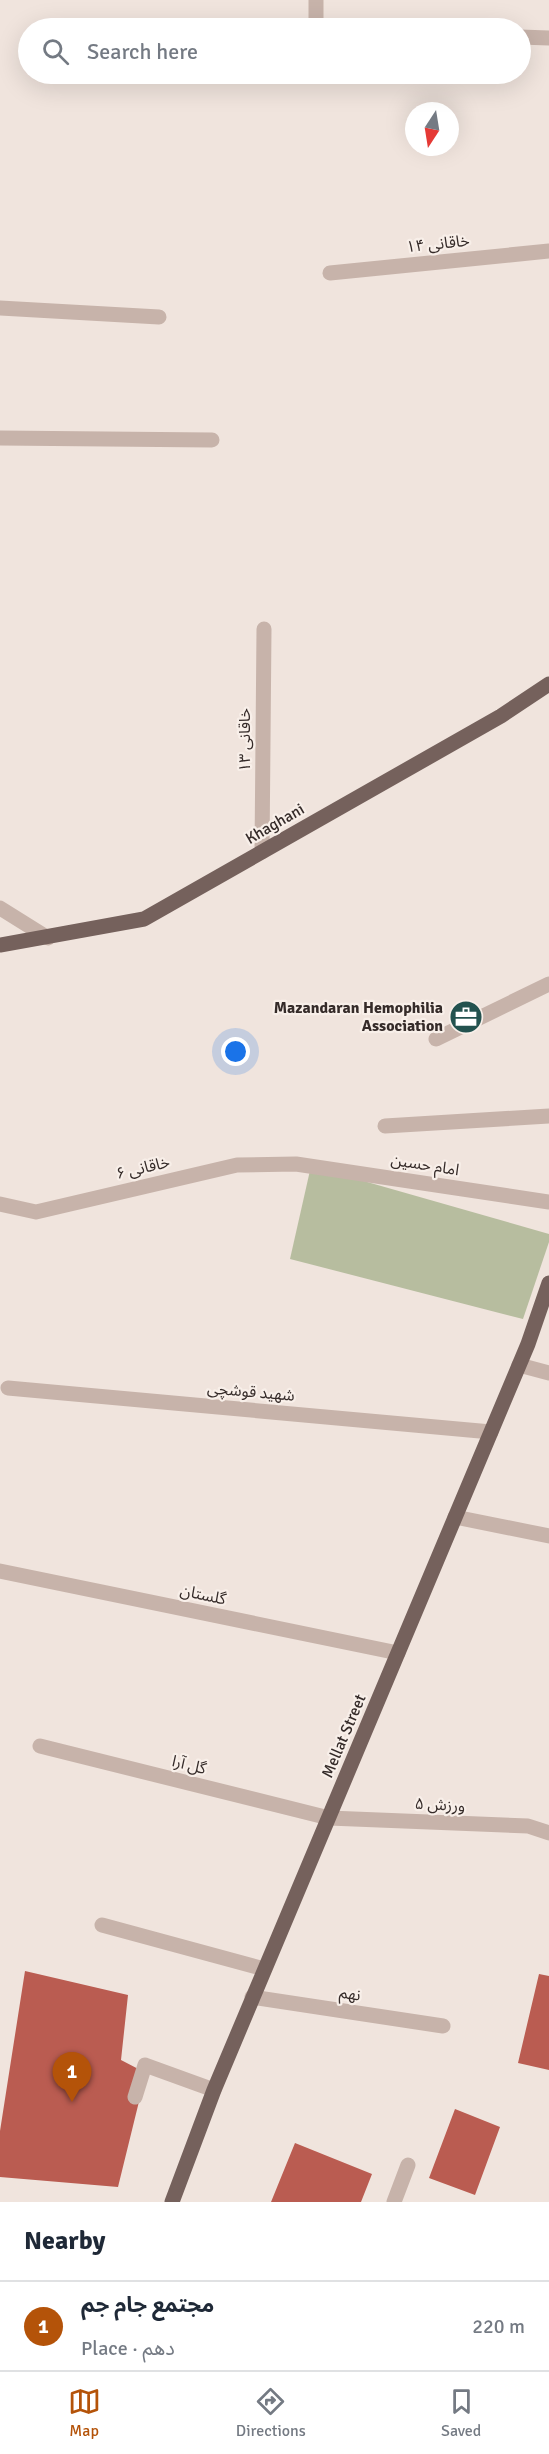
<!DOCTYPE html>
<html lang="en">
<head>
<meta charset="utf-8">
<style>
  :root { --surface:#fff; --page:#f2f2f3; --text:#1f2937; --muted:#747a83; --line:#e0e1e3; --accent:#b45309 }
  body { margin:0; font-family:Signika,"Noto Sans Arabic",sans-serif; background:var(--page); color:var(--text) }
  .compass { position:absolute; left:405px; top:102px; width:54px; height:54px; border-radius:50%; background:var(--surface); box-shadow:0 6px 24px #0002; rotate:192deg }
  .you { position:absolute; left:236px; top:1052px; width:21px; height:21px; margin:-15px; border:4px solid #fff; border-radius:50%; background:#1a73e8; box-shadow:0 0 0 9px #1a73e833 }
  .badge { display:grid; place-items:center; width:39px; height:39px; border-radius:50%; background:var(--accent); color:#fff; font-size:20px; font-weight:700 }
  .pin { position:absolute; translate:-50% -50px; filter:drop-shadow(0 2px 3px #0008) }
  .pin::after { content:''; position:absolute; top:32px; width:21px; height:18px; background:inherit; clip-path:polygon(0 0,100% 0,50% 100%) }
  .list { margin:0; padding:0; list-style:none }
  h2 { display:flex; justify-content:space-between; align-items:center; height:78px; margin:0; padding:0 24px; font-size:26px }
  h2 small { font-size:20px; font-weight:400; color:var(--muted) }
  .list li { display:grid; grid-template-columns:39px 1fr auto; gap:18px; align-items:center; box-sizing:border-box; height:90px; padding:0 24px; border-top:2px solid var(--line) }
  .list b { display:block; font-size:22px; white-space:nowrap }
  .list p { margin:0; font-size:20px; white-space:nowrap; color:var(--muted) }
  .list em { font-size:20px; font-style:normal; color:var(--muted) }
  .icon { flex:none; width:33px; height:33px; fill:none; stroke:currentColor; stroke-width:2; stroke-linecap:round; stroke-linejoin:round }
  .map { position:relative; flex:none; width:549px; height:2202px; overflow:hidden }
  .search { position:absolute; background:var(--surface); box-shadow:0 6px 24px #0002; left:18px; right:18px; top:18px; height:66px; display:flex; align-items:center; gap:15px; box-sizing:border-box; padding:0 21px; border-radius:33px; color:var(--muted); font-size:22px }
  .sheet { height:168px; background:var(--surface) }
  nav { display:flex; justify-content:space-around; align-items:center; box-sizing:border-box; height:84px; border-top:2px solid var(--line); background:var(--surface); font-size:16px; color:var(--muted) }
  nav a { display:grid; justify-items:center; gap:3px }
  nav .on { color:var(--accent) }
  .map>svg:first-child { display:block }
  .green { fill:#b7bd9f }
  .building { fill:#ba5c51 }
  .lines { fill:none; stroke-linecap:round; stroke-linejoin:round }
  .minor { stroke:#c7b3aa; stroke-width:15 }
  .major { stroke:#75615c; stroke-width:15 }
  .labels { text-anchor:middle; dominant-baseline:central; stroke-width:4.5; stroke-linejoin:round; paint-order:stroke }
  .street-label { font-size:16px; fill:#352b29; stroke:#f8efe9 }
  .poi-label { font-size:16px; font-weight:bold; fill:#352b29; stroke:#f8efe9; text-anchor:end }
</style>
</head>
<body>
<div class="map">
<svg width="549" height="2202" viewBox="0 0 549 2202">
  <rect width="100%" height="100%" fill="#f0e4dd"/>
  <path class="green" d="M311,1166L549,1234V1242L523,1319L290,1259Z"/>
  <path class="building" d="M25,1971L128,1995L121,2060L146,2073L118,2187L0,2177V2131Z
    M539,1974L549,1976V2070L518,2063Z
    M455,2109L500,2127L475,2195L429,2178Z
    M295,2143L372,2174L361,2202H271Z"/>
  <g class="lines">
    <path class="minor" d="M316,0V23L319,28
      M520,37L549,38
      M330,273L549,251
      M0,308L159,317
      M0,438L212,440
      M262,852L264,629
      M0,908L48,938
      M436,1039L549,984
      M385,1126L549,1116
      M0,1204L36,1212L237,1165L296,1164L549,1202
      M519,1365L549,1373
      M8,1388L491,1432
      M455,1517L549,1536
      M0,1571L398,1653
      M40,1746L329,1818L528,1826L549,1833
      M102,1925L264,1969
      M252,1997L443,2026
      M135,2097L145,2065L214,2090
      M394,2202L408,2165"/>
    <path class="major" d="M0,945L144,919L501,716L549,684
      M172,2202L214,2090L528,1344L549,1283"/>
  </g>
  <defs>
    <symbol id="office-disc" viewBox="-11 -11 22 22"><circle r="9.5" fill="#23524f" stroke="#f8efe9"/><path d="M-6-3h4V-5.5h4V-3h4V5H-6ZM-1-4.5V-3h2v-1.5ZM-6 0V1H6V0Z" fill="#fff"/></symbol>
  </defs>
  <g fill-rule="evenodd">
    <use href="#office-disc" x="447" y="998" width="38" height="38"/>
  </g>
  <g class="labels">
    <g class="street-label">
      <text transform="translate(438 244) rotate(-6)">خاقانی ۱۴</text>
      <text transform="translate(245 740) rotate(-90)">خاقانی ۱۳</text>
      <text transform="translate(275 824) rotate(-30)">Khaghani</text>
      <text transform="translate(425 1165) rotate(9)">امام حسین</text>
      <text transform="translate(143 1168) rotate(-13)">خاقانی ۶</text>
      <text transform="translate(251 1392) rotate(5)">شهید قوشچی</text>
      <text transform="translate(203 1595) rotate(12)">گلستان</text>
      <text transform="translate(344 1736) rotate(-67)">Mellat Street</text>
      <text transform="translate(189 1765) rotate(14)">گل آرا</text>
      <text transform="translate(440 1805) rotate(3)">ورزش ۵</text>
      <text transform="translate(350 1994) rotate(9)">نهم</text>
    </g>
    <g class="poi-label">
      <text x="443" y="1008">Mazandaran Hemophilia<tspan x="443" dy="18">Association</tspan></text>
    </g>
  </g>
</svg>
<svg class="compass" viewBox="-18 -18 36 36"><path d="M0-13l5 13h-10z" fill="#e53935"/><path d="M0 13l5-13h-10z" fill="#747a83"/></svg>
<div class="you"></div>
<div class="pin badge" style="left:72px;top:2102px">1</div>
<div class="search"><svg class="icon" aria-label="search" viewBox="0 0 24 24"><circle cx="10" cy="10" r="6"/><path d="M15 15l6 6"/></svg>Search here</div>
</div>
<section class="sheet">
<h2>Nearby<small></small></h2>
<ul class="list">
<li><span class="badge">1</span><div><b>مجتمع جام جم</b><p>Place · دهم</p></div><em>220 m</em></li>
</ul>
</section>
<nav>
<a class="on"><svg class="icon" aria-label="map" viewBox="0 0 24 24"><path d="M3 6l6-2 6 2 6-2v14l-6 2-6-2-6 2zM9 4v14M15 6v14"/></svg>Map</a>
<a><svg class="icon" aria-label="directions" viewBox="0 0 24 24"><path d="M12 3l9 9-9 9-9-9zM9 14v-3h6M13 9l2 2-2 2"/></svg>Directions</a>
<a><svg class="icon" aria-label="saved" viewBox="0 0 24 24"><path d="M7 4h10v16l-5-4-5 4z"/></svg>Saved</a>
</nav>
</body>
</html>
